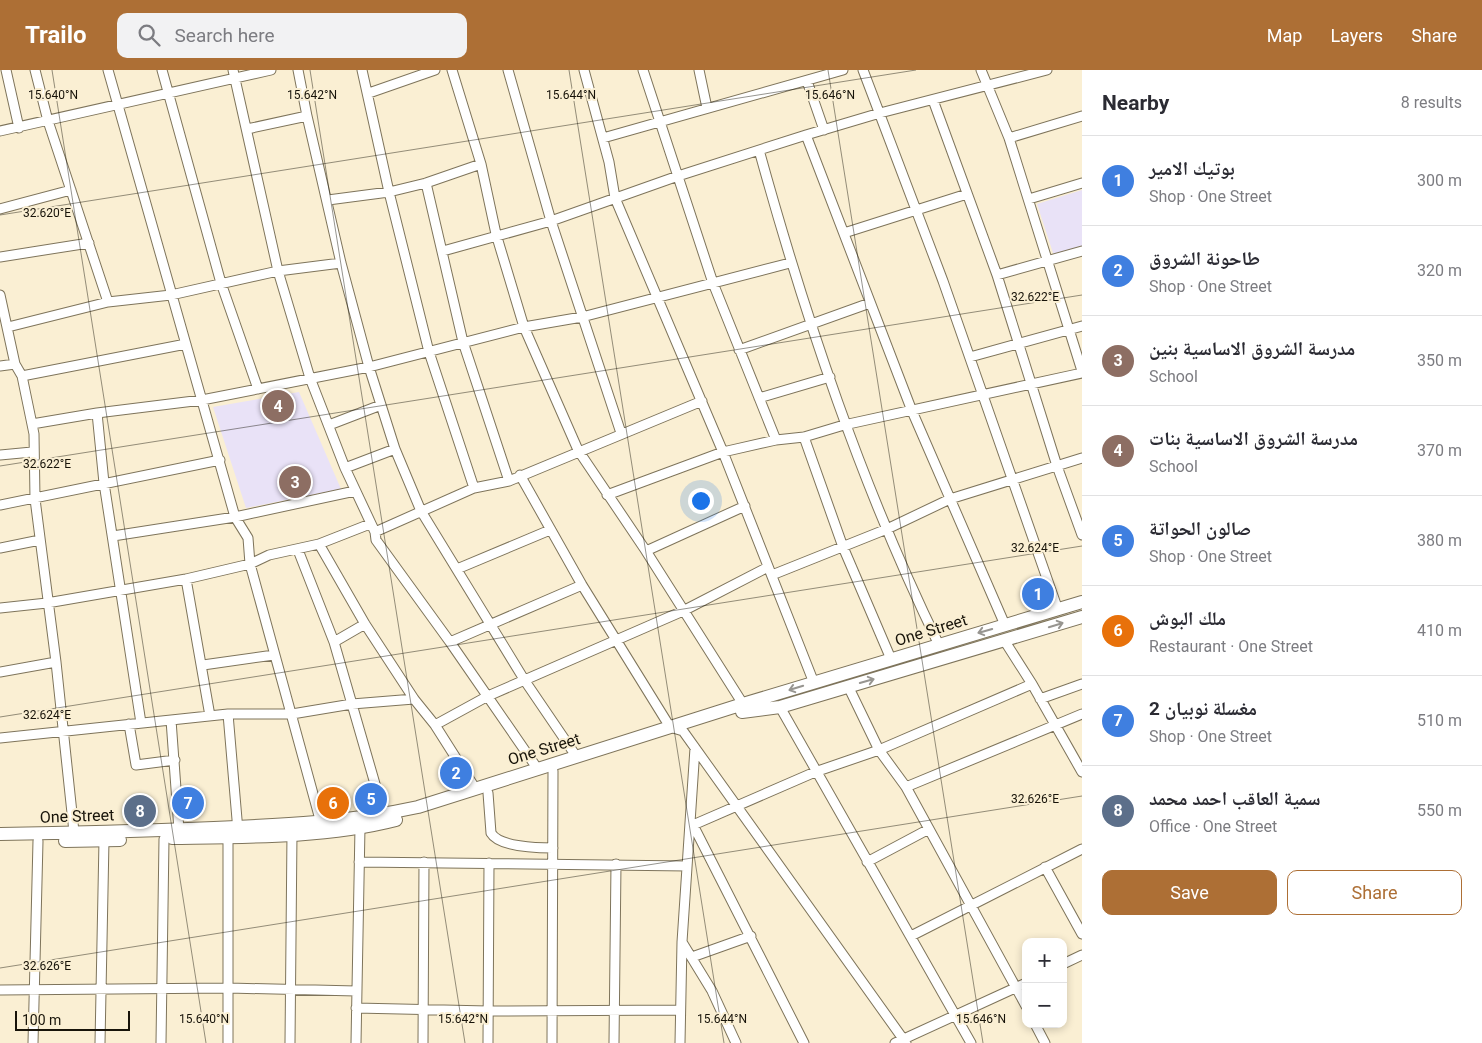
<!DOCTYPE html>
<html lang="en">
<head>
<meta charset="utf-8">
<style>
  :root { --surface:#fff; --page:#f2f2f3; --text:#2b2b33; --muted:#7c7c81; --line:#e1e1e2; --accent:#ad6f35 }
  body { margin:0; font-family:Roboto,"Noto Naskh Arabic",sans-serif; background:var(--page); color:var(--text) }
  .controls { position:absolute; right:15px; bottom:15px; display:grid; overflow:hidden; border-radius:10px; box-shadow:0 2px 8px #0003 }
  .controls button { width:45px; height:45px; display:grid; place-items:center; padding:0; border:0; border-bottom:1px solid var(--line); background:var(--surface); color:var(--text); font:25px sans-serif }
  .scale { position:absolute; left:15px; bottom:12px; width:115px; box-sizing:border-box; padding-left:5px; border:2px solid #171309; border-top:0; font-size:14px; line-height:18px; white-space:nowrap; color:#171309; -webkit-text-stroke:4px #faefd3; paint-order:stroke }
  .you { position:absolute; left:700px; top:430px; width:18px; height:18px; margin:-12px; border:4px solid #fff; border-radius:50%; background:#1a73e8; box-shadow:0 0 0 8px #1a73e833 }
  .badge { display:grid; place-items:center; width:32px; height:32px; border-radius:50%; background:var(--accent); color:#fff; font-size:16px; font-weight:700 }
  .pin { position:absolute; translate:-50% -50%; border:2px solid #fff; box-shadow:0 1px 5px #0006 }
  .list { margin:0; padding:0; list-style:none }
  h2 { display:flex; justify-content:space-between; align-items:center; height:65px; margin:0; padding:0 20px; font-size:21px }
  h2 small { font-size:16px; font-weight:400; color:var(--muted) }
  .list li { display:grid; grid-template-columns:32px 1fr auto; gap:15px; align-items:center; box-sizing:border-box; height:90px; padding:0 20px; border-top:1px solid var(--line) }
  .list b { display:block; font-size:19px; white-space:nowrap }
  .list p { margin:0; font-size:16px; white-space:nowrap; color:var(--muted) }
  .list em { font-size:16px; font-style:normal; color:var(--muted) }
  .actions { display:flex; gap:10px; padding:15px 20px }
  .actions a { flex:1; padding:11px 0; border:1px solid var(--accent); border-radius:10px; text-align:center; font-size:18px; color:var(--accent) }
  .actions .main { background:var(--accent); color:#fff }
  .icon { flex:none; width:28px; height:28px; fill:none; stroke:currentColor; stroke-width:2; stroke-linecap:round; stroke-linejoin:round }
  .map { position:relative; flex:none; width:1082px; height:973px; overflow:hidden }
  header { display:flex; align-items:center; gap:30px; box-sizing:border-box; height:70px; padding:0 25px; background:var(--accent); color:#fff }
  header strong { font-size:24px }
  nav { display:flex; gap:28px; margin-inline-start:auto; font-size:18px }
  .search { width:350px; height:45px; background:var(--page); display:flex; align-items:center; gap:12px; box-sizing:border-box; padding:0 18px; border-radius:10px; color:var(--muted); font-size:19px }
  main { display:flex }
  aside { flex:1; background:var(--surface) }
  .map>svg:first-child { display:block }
  .education { fill:#e9e2f7 }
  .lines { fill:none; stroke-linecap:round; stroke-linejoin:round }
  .street-casing { stroke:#7e745b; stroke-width:11 }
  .secondary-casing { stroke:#7e745b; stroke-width:14 }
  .street { stroke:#fff; stroke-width:9 }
  .secondary { stroke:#fff; stroke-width:12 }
  .oneway { stroke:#979590 }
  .ticks { fill:none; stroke:#171309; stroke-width:1; stroke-opacity:0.45 }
  .labels { text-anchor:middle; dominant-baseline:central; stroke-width:4; stroke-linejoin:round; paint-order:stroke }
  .street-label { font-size:16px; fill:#171309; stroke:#faefd3 }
  .ticks-label { font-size:12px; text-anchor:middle; fill:#171309; stroke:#faefd3; stroke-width:4; stroke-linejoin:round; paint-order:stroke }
</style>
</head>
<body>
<header>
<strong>Trailo</strong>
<div class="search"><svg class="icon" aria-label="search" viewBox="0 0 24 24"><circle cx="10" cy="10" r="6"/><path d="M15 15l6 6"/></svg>Search here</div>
<nav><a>Map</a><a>Layers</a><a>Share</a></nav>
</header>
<main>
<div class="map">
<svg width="1082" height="973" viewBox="0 0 1082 973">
  <rect width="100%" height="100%" fill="#faefd3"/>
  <path class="education" d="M1082,120V177L1054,186L1037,134Z
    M299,322L341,419L246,438L213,337Z"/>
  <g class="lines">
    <defs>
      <path id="street" d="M6,0L19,58
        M35,0L48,51L108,232
        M108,0L235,447L248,468L250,494L321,753
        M162,0L221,213L258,319
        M233,0L278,201L310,308L345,398L375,462L376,470L450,572L537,698
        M298,0L307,46L341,193L369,297L395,379L421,441L525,611L576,686
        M362,0L389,122L429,282L474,418
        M452,0L481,94L496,164L524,257L578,380L646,481L743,634
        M508,0L551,151L621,363
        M584,0L609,92L615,128L723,382L814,613
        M643,0L713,213L776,370
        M699,0L707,38
        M863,0L943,211L1058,540
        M981,0L1009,68L1082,301
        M807,11L824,60
        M369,23L435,0
        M933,30L997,205L1057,396L1082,465
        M247,59L307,46
        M0,61L271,0
        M806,65L912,341L1005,555
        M603,68L843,0
        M1009,68L1082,46
        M759,80C806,250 862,417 939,575
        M426,113L463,272L509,411
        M1029,129L1082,113
        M328,130L389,122L426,113L481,94
        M0,139L71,120
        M844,163L967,124
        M443,181L551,151L678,106L806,65L880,43L1047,0
        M0,187L89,173
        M997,205L1082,181
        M0,225L15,294L22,306L34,364L35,429L56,592L74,762
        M8,257L108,232L171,225L278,201L341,193
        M739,280L870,233
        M970,287L1082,256
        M0,296L15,294
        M22,306L186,274
        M759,328L830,307
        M97,343L104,413L141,653
        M32,354L97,343L202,330L369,297L524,257L582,247L790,193
        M329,355L381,335
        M804,367L843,477L891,589
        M0,385L32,382
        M345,398L395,379
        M520,405L582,515L670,657L683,661L906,973
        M607,425L723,382L776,370L804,367L844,355L1082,303
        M0,435L220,390
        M375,462L474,418L509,411L702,331
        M113,466L235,447L355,421
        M319,474L365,554L414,629L435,655L475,718
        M0,478L40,470
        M298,480L334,572L384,745
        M646,481L745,436
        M457,499L550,460
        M772,505L887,459L950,429L1082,388
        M186,509L210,646
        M0,538L47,533L186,509L250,494L269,485L319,474L370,454
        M1004,570L1032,614L1082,702
        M334,572L365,554
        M450,572L582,515
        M203,595L274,585
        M0,602L56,592
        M848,616L879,680L906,717L1026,936
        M1040,629L1082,614
        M780,637L971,973
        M228,644L238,761
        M171,650L179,760
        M129,654L136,695L175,690
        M435,655L488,626L683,541L768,497
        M0,668L228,644H292L352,634L414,629
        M906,717L1082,644
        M488,723L491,763C499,777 538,778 553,778
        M691,751L804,973
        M693,755L815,702L879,680L1032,614
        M228,763V973
        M359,792L687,796
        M867,792L929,759
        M1045,797L1082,864
        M911,866L1082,779
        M682,872L712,921L736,973
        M692,887L751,866
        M1063,894L1082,885
        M0,920L229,918L356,921
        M356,938L488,941L680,940
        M1035,954L1045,973
        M33,973L38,771
        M100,973L104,770
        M161,973L164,769
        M290,973L292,763
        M356,973L360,757
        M423,973L424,792
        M488,973L489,793
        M552,973L553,701
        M614,973L616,794
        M680,973L682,872L695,678
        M895,973L1026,913"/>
      <path id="secondary" d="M742,642L780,637L1082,547
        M0,764C71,763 142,761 214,758C283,755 350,752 418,737L743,634L1082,532
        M172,768C245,767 326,768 396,750
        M65,771L120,770"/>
    </defs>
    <use href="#street" class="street-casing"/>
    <use href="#secondary" class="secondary-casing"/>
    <use href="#street" class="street"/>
    <use href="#secondary" class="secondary"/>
  </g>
  <defs><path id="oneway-shaft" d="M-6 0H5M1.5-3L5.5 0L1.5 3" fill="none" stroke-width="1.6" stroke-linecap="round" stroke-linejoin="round" transform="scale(1.25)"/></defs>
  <g class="oneway">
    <use href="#oneway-shaft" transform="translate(1056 555) rotate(-17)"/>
    <use href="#oneway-shaft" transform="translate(985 561) rotate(164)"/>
    <use href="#oneway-shaft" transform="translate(867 611) rotate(-16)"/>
    <use href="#oneway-shaft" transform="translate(796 618) rotate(163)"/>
  </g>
  <path class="ticks" d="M52,0L206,973M310,0L465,973M569,0L724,973M828,0L983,973M0,145L916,0M0,396L1082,225M0,647L1082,476M0,898L1082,726"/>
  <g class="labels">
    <g class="street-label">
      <text transform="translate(931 560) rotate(-17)">One Street</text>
      <text transform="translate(544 679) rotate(-17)">One Street</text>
      <text transform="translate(77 746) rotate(-2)">One Street</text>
    </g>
  </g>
  <g class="ticks-label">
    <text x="571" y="29">15.644°N</text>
    <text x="830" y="29">15.646°N</text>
    <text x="53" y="29">15.640°N</text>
    <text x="312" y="29">15.642°N</text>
    <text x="47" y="147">32.620°E</text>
    <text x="1035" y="231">32.622°E</text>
    <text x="47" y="398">32.622°E</text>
    <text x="1035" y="482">32.624°E</text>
    <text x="47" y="649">32.624°E</text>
    <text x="1035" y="733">32.626°E</text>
    <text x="47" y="900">32.626°E</text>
    <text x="204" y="953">15.640°N</text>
    <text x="463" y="953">15.642°N</text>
    <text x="722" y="953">15.644°N</text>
    <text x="981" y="953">15.646°N</text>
  </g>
</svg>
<div class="controls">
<button>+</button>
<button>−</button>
</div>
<div class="scale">100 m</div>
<div class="you"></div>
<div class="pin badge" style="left:1038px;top:524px;background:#3f7fe0">1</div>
<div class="pin badge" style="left:456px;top:703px;background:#3f7fe0">2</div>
<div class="pin badge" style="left:295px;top:412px;background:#8d6e63">3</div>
<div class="pin badge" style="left:278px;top:336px;background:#8d6e63">4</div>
<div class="pin badge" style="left:371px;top:729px;background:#3f7fe0">5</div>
<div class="pin badge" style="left:333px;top:733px;background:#e8710a">6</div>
<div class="pin badge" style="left:188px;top:733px;background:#3f7fe0">7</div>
<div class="pin badge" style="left:140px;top:741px;background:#5c6f8a">8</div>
</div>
<aside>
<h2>Nearby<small>8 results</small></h2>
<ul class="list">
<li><span class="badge" style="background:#3f7fe0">1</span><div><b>بوتيك الامير</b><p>Shop · One Street</p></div><em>300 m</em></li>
<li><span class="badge" style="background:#3f7fe0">2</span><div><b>طاحونة الشروق</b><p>Shop · One Street</p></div><em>320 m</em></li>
<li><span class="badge" style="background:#8d6e63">3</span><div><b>مدرسة الشروق الاساسية بنين</b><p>School</p></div><em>350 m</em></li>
<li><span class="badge" style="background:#8d6e63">4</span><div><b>مدرسة الشروق الاساسية بنات</b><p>School</p></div><em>370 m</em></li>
<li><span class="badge" style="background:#3f7fe0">5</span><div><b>صالون الحواتة</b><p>Shop · One Street</p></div><em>380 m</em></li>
<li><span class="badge" style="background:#e8710a">6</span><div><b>ملك البوش</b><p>Restaurant · One Street</p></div><em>410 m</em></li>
<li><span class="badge" style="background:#3f7fe0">7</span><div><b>مغسلة نوبيان 2</b><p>Shop · One Street</p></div><em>510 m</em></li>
<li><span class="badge" style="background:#5c6f8a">8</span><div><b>سمية العاقب احمد محمد</b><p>Office · One Street</p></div><em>550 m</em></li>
</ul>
<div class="actions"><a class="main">Save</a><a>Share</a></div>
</aside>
</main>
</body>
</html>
